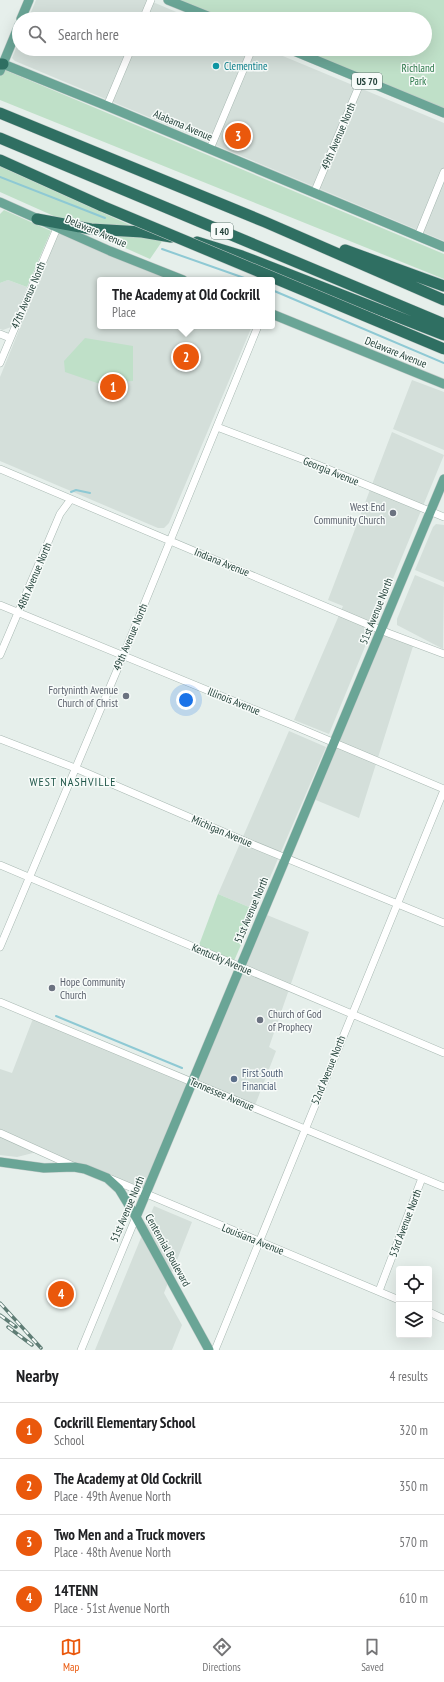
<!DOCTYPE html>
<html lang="en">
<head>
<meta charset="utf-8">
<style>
  :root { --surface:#fff; --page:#f6f6f6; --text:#202124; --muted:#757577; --line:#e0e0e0; --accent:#ea580c }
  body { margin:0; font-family:"PT Sans Narrow",sans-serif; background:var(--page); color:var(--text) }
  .controls { position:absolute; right:12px; bottom:12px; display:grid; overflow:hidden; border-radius:4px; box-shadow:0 4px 16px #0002 }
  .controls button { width:36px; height:36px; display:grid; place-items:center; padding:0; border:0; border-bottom:1px solid var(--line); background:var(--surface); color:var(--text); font:20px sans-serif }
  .you { position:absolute; left:186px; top:700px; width:14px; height:14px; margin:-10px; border:3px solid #fff; border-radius:50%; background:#1a73e8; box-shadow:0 0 0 6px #1a73e833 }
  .badge { display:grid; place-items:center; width:26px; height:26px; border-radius:50%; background:var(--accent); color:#fff; font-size:13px; font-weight:700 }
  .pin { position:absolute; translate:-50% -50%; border:2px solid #fff; box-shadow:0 1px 4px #0006 }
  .popup { position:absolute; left:97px; top:277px; width:178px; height:52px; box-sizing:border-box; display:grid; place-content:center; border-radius:4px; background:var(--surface); filter:drop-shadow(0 1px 3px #0005); font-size:13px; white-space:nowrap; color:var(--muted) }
  .popup b { font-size:15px; color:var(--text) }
  .popup::after { content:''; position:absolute; left:50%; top:100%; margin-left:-8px; border:8px solid transparent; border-top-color:var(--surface) }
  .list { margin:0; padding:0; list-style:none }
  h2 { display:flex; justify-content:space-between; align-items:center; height:52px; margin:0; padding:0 16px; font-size:17px }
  h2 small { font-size:13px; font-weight:400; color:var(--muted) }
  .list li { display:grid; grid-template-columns:26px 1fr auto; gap:12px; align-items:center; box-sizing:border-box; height:56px; padding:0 16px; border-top:1px solid var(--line) }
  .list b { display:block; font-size:15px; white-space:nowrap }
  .list p { margin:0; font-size:13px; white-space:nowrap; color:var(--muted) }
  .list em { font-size:13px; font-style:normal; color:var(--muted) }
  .icon { flex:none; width:22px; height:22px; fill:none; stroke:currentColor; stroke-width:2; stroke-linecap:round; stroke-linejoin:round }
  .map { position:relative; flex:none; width:444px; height:1350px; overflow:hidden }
  .search { position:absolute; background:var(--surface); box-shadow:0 4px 16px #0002; left:12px; right:12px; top:12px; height:44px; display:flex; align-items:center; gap:10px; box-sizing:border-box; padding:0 14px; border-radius:22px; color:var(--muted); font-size:15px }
  .sheet { height:276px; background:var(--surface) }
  nav { display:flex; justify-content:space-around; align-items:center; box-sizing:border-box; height:56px; border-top:1px solid var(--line); background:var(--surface); font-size:11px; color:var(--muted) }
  nav a { display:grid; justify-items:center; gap:2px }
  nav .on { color:var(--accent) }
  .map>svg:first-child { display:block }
  .built { fill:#d4dfda }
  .green { fill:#bfe0c8 }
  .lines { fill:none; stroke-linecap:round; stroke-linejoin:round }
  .stream { stroke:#8ec9d4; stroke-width:2 }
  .minor-casing { stroke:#a8b8b2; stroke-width:8 }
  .major-casing { stroke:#c2cac8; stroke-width:10 }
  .highway-casing { stroke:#c2cac8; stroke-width:12 }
  .minor { stroke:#fff; stroke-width:7 }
  .major { stroke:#6aa596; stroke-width:9 }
  .highway { stroke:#2f6f62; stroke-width:11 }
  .rail-casing { stroke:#5f7d75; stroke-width:3.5 }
  .rail { stroke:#f7fbf9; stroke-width:2; stroke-dasharray:6; stroke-linecap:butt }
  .highway-bridge-casing { stroke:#c2cac8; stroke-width:12; stroke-linecap:butt }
  .highway-bridge { stroke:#2f6f62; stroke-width:11 }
  .culture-dot { fill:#0f9aa8; stroke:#f7fbf9; stroke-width:1.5 }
  .worship-dot { fill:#6b7280; stroke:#f7fbf9; stroke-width:1.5 }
  .service-dot { fill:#5c6f8a; stroke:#f7fbf9; stroke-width:1.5 }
  .labels { text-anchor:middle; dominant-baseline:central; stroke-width:3; stroke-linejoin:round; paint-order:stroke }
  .shield { fill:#f7fbf9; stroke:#637a73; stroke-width:1 }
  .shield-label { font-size:10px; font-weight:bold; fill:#24423a }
  .culture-label { font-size:11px; fill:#0d838f; stroke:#f7fbf9; text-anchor:start }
  .park-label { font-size:11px; fill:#2d7a4b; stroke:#f7fbf9 }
  .street-label { font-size:11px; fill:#24423a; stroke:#f7fbf9 }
  .worship-label { font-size:11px; fill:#5b616d; stroke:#f7fbf9; text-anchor:end }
  .service-label { font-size:11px; fill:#4e5e75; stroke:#f7fbf9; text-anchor:start }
  .neighbourhood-label { font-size:12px; letter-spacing:1px; fill:#1f5548; stroke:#f7fbf9 }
</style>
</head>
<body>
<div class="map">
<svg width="444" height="1350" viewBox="0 0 444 1350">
  <rect width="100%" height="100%" fill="#e6efeb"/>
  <path class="built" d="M36,0H148L193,19H28Z
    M19,41V49H266L444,123V241L15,61L12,58Z
    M61,233L175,280H100V326H252L169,523L164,528H158L0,461V377L58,234Z
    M8,280L27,287L11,327L3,330L0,329V283Z
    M412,380L444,392V450L393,429Z
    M392,432L444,455L329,734L294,720L343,606L328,600Z
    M436,524L444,525V582L415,570L433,527Z
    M415,575L444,587L443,649L397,625V619Z
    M382,630L414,643L359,818L311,798Z
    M289,731L326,747L256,910L218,894Z
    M262,913L309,932L269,1047L276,1051L254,1108L193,1083L143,1194L37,1152L17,1157L0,1155V1069L12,1073L34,1016L193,1082Z
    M154,1206L192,1222L164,1293L182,1325L172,1350H95Z"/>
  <path class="green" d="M168,0H444V113L289,49H425V19H215Z
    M0,68L444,254V279L0,100Z
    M0,166L8,170L163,240L150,259L0,192Z
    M4,210L51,231L27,287L8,280L0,283V214Z
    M85,338L133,346V381L100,384L65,372L64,361Z
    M218,894L256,910L234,961L199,945Z"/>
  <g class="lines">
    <path class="stream" d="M0,177L105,218
      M162,249L250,280
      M272,290L444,363
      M71,492L76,490L90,493
      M56,1016L182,1068"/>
    <defs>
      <path id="minor" d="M143,19L151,0
        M107,106L131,49
        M210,149L252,49
        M314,193L362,79
        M418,236L444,172
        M0,334L10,338
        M0,363L57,228
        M217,427L318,465L444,517
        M0,469L388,633L444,654
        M0,605L292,725L444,789
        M0,655L60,514L71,499
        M0,739L75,768L242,840L444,923
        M0,865L444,1053
        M0,947L123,656L258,326
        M0,1002L444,1187
        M0,1133L73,1166
        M111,1179L399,1300
        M379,1291L422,1178
        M429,1312L444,1319
        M81,1350L136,1217
        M215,1350L444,790"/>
      <path id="major" d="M168,0L215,19
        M21,19L29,0
        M289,49L444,113
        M3,64L107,106L444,247
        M0,71L19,25
        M0,202L110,251L183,280
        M272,314L444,384
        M0,1162L44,1168L74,1167L85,1169L107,1178L119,1189L136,1217L209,1350
        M136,1217L444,479"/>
      <path id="highway" d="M0,64H3
        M0,113L265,222L444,300
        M0,138L444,324
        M0,160L102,206
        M37,219L91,229L142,232L171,237
        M197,242L242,256L444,335
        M345,250L444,286"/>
    </defs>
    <use href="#minor" class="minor-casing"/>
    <use href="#major" class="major-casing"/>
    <use href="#highway" class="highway-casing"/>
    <use href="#minor" class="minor"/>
    <use href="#major" class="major"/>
    <use href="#highway" class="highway"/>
    <defs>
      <path id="rail" d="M0,1303L41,1348
        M0,1315L16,1327
        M8,1327L32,1345"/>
    </defs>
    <use href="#rail" class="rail-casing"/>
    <use href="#rail" class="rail"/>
    <defs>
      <path id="highway-bridge" d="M102,206L444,349"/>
    </defs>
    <use href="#highway-bridge" class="highway-bridge-casing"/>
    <use href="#highway-bridge" class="highway-bridge"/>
  </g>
  <circle class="culture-dot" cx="216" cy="66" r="4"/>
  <g class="worship-dot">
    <circle cx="393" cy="513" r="4"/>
    <circle cx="126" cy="696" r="4"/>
    <circle cx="52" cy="988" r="4"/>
    <circle cx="260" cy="1020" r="4"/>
  </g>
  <circle class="service-dot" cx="234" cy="1079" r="4"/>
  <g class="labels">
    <g class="shield">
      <rect x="352" y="73" width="30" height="16" rx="3"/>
      <rect x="211" y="223" width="22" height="16" rx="3"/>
    </g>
    <g class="shield-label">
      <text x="367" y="81">US 70</text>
      <text x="222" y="231">I 40</text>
    </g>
    <g class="culture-label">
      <text x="224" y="66">Clementine</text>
    </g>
    <g class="park-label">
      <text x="418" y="68">Richland<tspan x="418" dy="13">Park</tspan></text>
    </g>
    <g class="street-label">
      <text transform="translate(183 125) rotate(23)">Alabama Avenue</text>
      <text transform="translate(338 136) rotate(-67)">49th Avenue North</text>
      <text transform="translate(96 231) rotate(23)">Delaware Avenue</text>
      <text transform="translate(28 295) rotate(-67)">47th Avenue North</text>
      <text transform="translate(396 352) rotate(22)">Delaware Avenue</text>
      <text transform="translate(331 471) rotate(22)">Georgia Avenue</text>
      <text transform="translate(222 562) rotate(22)">Indiana Avenue</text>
      <text transform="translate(34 576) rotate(-67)">48th Avenue North</text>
      <text transform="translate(376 611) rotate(-68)">51st Avenue North</text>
      <text transform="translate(130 637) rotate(-67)">49th Avenue North</text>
      <text transform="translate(234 701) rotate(22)">Illinois Avenue</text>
      <text transform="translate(222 831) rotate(23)">Michigan Avenue</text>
      <text transform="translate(251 910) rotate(-67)">51st Avenue North</text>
      <text transform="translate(222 959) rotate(23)">Kentucky Avenue</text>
      <text transform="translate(328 1070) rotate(-68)">52nd Avenue North</text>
      <text transform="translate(222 1094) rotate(23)">Tennessee Avenue</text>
      <text transform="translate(127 1209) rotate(-67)">51st Avenue North</text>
      <text transform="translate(405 1223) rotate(-69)">53rd Avenue North</text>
      <text transform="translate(253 1239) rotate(22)">Louisiana Avenue</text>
      <text transform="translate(168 1250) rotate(61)">Centennial Boulevard</text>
    </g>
    <g class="worship-label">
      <text x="385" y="507">West End<tspan x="385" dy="13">Community Church</tspan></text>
      <text x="118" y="690">Fortyninth Avenue<tspan x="118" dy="13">Church of Christ</tspan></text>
      <text x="60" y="982" text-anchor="start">Hope Community<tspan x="60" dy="13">Church</tspan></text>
      <text x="268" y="1014" text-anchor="start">Church of God<tspan x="268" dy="13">of Prophecy</tspan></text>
    </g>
    <g class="service-label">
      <text x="242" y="1073">First South<tspan x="242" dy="13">Financial</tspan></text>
    </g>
    <g class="neighbourhood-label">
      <text x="73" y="781">WEST NASHVILLE</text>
    </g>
  </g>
</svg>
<div class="controls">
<button><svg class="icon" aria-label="locate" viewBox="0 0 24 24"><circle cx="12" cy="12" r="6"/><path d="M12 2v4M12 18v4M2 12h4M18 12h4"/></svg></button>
<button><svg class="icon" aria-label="layers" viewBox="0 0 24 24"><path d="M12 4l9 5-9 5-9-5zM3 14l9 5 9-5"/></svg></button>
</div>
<div class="you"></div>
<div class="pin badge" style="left:113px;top:387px">1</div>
<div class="pin badge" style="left:186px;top:357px">2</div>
<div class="popup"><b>The Academy at Old Cockrill</b>Place</div>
<div class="pin badge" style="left:238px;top:136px">3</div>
<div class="pin badge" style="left:61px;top:1294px">4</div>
<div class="search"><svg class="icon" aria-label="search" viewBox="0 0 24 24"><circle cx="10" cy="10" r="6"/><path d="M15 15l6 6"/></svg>Search here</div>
</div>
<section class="sheet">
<h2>Nearby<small>4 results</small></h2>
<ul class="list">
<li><span class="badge">1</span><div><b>Cockrill Elementary School</b><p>School</p></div><em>320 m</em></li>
<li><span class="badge">2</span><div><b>The Academy at Old Cockrill</b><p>Place · 49th Avenue North</p></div><em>350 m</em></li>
<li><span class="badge">3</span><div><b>Two Men and a Truck movers</b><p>Place · 48th Avenue North</p></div><em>570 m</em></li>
<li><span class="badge">4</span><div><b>14TENN</b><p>Place · 51st Avenue North</p></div><em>610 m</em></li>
</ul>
</section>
<nav>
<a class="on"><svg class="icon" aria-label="map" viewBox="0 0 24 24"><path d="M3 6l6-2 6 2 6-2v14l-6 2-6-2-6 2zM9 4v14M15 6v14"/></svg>Map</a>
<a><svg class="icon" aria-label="directions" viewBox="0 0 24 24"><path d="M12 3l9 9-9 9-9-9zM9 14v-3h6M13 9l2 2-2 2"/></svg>Directions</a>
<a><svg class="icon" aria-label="saved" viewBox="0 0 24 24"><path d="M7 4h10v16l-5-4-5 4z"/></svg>Saved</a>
</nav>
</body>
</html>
